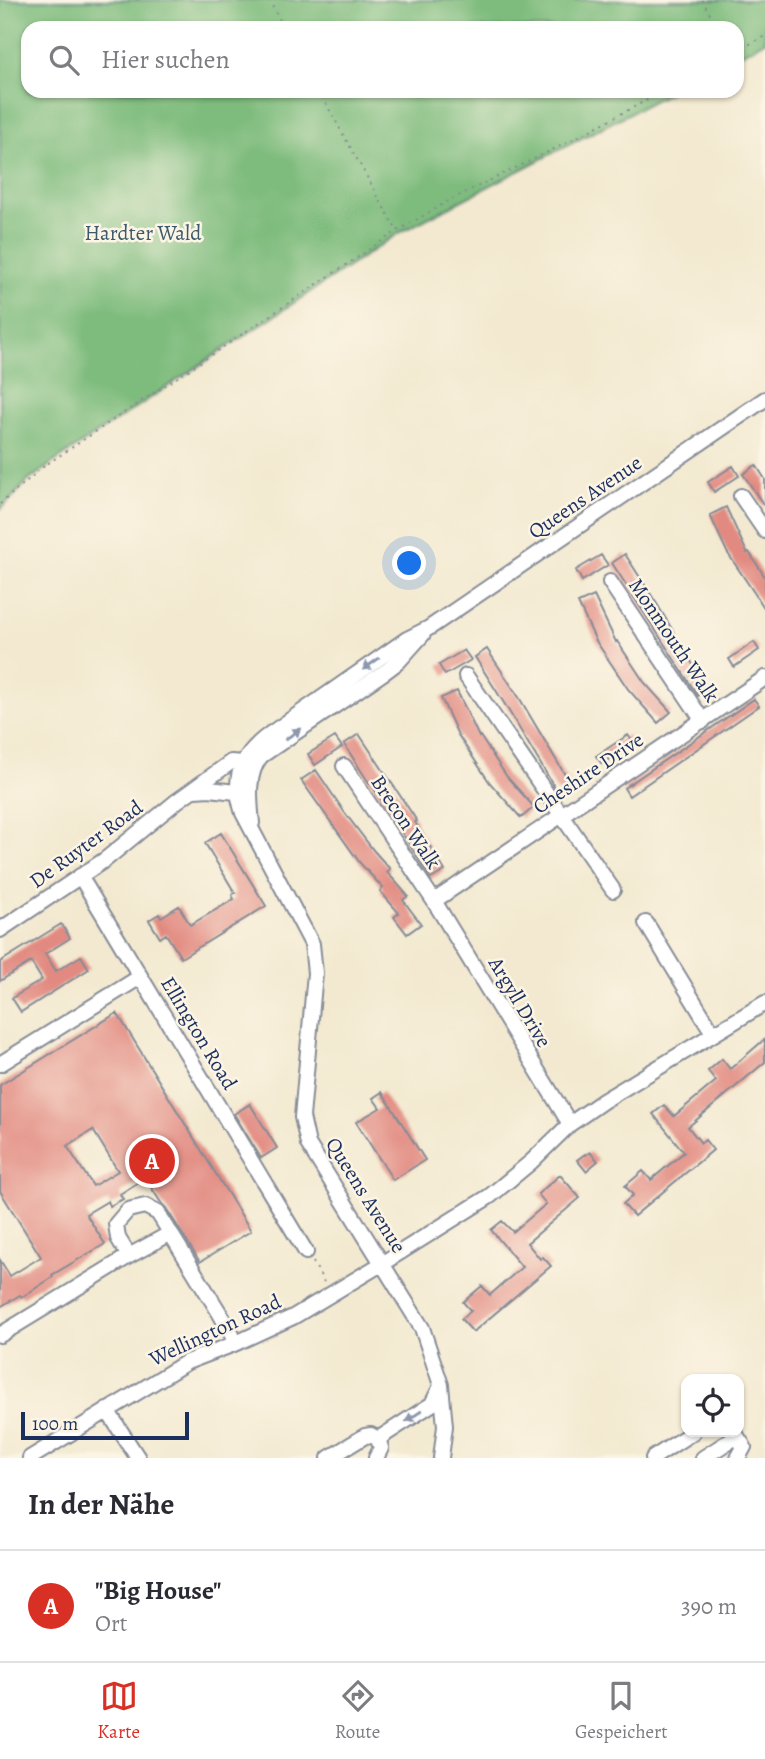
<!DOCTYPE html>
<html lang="de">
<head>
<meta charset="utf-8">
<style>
  :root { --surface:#fff; --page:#f2f2f3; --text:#2b2b33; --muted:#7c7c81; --line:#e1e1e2; --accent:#d93025 }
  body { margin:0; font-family:Alegreya,serif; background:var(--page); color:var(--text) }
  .controls { position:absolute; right:21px; bottom:21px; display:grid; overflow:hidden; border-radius:14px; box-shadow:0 2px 5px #0004 }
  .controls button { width:63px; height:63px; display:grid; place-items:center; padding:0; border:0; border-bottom:2px solid var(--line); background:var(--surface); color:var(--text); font:35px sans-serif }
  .scale { position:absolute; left:21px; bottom:18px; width:168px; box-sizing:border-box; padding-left:7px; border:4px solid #1b2f5e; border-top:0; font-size:19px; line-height:24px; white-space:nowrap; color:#1b2f5e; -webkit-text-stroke:5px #fcf5e5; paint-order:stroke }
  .you { position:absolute; left:410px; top:564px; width:24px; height:24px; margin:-18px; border:5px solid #fff; border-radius:50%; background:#1a73e8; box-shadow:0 0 0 10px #1a73e833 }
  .badge { display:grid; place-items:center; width:46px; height:46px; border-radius:50%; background:var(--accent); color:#fff; font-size:23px; font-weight:700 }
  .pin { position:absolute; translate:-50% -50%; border:4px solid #fff; box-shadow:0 2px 7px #0006 }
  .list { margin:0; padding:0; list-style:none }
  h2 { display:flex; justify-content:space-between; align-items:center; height:91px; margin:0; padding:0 28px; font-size:30px }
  h2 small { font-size:23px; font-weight:400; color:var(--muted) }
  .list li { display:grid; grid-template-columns:46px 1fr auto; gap:21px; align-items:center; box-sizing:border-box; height:112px; padding:0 28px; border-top:2px solid var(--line) }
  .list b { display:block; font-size:26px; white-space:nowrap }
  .list p { margin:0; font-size:23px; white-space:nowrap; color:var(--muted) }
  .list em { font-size:23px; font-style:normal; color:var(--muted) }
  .icon { flex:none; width:38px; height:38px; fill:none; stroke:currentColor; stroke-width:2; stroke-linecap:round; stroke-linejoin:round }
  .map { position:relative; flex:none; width:765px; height:1458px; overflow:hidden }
  .search { position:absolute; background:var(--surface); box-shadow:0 2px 5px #0004; left:21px; right:21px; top:21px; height:77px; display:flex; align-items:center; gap:18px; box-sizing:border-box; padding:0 24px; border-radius:21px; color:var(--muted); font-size:26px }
  .sheet { height:203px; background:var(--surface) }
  nav { display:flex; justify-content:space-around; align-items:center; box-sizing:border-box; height:98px; border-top:2px solid var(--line); background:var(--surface); font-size:19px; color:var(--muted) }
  nav a { display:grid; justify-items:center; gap:4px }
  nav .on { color:var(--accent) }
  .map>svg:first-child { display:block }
  .forest { fill:#7ebc7d; stroke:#4c766e; stroke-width:2 }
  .building { fill:#e28a81; fill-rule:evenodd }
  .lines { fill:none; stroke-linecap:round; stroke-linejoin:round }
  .minor-casing { stroke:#878c97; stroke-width:18 }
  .path { stroke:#878c97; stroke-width:2; stroke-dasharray:2 5; stroke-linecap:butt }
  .minor { stroke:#fff; stroke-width:14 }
  .oneway { fill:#8d97ae }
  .labels { text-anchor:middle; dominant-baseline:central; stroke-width:5; stroke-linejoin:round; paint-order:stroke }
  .park-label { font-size:21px; fill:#3c5a6b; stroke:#fcf5e5 }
  .street-label { font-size:21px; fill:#1b2f5e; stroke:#fcf5e5 }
</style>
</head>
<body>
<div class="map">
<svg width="765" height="1458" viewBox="0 0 765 1458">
  <rect width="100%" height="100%" fill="#fcf5e5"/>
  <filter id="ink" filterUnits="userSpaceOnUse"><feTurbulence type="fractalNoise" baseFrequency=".0143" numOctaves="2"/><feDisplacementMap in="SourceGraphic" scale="14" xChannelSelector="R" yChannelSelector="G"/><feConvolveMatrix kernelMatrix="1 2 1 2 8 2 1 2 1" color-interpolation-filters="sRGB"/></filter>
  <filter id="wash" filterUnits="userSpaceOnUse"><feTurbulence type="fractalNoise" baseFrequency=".00686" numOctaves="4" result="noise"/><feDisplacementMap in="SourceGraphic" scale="28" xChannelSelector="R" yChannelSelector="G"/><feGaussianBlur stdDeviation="1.57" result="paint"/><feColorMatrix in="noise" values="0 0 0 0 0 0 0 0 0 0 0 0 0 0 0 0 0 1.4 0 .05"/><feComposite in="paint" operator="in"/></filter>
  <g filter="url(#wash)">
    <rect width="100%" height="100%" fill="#f3e9d0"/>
    <path class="forest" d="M0,0H765V41L737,56V28H28V91H672L399,233L54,462L28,481L0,510Z"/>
    <g id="blocks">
      <path class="building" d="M756,465L765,479V507L743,474Z
        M733,466L739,476L714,492L708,482Z
        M726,507L747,553L749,552L765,577V609L727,552L710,515Z
        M625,554L657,604L708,690L698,696L612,563Z
        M601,555L608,565L582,581L576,570Z
        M594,596L616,642L617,641L644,682L671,712L658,723L628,689L596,641L578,603Z
        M754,642L759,650L734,667L729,659Z
        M487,649L520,699L571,785L558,793L504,703L475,657Z
        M464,650L471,660L445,675L439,665Z
        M457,691L479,737L480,736L507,777L534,807L521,818L490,783L458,735L441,698Z
        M754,699L759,706L629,796L624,788Z
        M359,734L417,821L415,822L445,871L431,879L370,782L369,783L344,744Z
        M628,735L633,742L602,764L596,756Z
        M335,737L342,747L315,765L308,754Z
        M316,770L345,813L374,851L390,869L387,872L408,896L403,900L421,924L407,934L394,917L399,913L380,891L383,888L360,863L301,780Z
        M221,833L266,906L181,958L166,934L160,938L149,920L159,914L161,917L179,906L190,925L234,899L232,895L235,893L205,843Z
        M61,924L70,938L45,954L56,971L81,956L89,969L21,1012L12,998L42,980L31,962L0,981V962Z
        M117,1013L251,1231L200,1262L166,1208L162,1204L145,1178L120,1194L123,1199L110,1206L108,1201L86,1214L105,1244L52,1275L53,1277L22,1297L20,1295L0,1307V1260L10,1276L41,1257L0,1191V1085ZM93,1130L118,1171L93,1186L67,1146Z
        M765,1039V1062L688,1127L701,1143L705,1140L713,1150L634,1216L623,1204L633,1195L625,1186L643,1171L651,1180L684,1152L653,1114L664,1105L674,1116L716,1081L708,1071L722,1059L730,1069Z
        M382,1092L425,1160L393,1180L356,1122L380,1108L373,1098Z
        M250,1104L277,1148L261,1158L234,1114Z
        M590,1152L598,1161L586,1171L577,1160L585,1154L586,1155Z
        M560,1175L580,1198L527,1243L540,1259L543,1257L551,1266L473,1332L461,1319L471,1311L463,1302L482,1286L490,1295L522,1267L491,1230L502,1221L513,1232L546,1204L538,1194Z"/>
    </g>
  </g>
  <g filter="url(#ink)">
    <use href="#blocks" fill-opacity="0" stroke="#878c97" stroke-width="2"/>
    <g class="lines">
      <defs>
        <path id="minor" d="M741,496L765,531
          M610,582L703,721
          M466,676L613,890
          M344,766L434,901L570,1124
          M194,790L209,789L245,793
          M252,823C250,802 246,774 261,756L386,671L398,662L423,634
          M80,876L306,1252
          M434,901L765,678
          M646,923L713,1033
          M0,930L106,859L177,801L231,762L243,763L254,766
          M0,1064L140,977
          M129,1256L171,1233
          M0,1335L129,1256L118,1238L116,1224L128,1210L145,1206L158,1213L219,1312L232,1335L234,1344
          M107,1410L138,1458
          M734,1432L744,1447L738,1458
          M378,1439L432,1404L441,1386
          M30,1458L187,1362L234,1344L293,1317L383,1263L490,1196L531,1162L570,1124L603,1101L765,1003
          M329,1458L365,1436L371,1435L378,1439L381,1448L376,1458
          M441,1458L445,1426L441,1385L422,1328L308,1144L302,1117L315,973L312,944L243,813C231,778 241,755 270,734L407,639L429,628L765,399
          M653,1458L693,1432
          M703,1458L737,1436"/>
      </defs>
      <use href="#minor" class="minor-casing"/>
      <path class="path" d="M269,0L284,28
        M702,0L718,28
        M737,51L765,36
        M319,91L397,231
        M0,504L44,466L397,231L452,199L562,145L664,91
        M313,1262L324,1282"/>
      <use href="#minor" class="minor"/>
    </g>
    <defs><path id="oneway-solid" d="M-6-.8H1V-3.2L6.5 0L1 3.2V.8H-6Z" transform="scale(1.75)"/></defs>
    <g class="oneway">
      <use href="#oneway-solid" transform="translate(371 664) rotate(145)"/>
      <use href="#oneway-solid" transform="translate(293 734) rotate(-35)"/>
      <use href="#oneway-solid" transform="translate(414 1416) rotate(146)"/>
    </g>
  </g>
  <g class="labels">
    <g class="park-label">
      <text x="143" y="233">Hardter Wald</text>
    </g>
    <g class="street-label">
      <text transform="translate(585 497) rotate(-34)">Queens Avenue</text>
      <text transform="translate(674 640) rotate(56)">Monmouth Walk</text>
      <text transform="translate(588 773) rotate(-34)">Cheshire Drive</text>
      <text transform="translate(406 822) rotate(56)">Brecon Walk</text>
      <text transform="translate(86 844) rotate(-36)">De Ruyter Road</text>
      <text transform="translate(520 1002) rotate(59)">Argyll Drive</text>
      <text transform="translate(199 1033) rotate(59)">Ellington Road</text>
      <text transform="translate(366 1195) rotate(58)">Queens Avenue</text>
      <text transform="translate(215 1330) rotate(-25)">Wellington Road</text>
    </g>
  </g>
</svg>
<div class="controls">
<button><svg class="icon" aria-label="locate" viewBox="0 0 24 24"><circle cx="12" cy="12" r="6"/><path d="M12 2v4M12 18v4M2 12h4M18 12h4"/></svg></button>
</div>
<div class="scale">100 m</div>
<div class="you"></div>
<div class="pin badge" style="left:152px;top:1161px">A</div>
<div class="search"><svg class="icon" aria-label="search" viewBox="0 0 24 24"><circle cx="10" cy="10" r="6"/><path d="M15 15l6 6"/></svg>Hier suchen</div>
</div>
<section class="sheet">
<h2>In der Nähe<small></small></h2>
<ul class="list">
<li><span class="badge">A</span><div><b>&quot;Big House&quot;</b><p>Ort</p></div><em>390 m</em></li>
</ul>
</section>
<nav>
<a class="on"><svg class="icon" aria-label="map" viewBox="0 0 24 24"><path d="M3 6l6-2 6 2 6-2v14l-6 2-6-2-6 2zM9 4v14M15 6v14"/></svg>Karte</a>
<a><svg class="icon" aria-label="directions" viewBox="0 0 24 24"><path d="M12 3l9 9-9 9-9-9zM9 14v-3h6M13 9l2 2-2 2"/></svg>Route</a>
<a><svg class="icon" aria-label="saved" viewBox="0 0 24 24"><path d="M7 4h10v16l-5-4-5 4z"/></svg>Gespeichert</a>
</nav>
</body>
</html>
